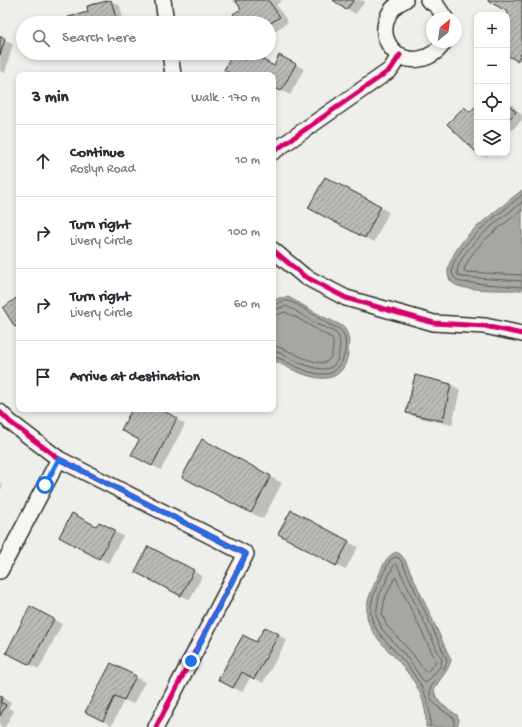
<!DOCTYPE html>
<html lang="en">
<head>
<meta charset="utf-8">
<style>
  :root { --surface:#fff; --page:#f7f7f7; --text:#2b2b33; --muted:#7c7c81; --line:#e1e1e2 }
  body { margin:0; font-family:"Gochi Hand",sans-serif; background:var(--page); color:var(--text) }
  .controls { position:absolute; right:12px; top:12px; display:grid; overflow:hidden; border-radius:8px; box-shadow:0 2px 6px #0003 }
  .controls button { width:36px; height:36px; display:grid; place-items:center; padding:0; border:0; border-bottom:1px solid var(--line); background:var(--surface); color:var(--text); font:20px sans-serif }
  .compass { position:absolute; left:426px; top:12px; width:36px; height:36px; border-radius:50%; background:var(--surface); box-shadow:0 2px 6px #0003; rotate:29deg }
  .stop { position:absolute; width:12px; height:12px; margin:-9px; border:3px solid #1a73e8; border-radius:50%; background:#fff }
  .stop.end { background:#1a73e8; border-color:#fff; box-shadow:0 1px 4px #0008 }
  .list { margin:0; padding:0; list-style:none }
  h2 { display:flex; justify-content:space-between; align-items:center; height:52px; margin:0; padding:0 16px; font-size:17px }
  h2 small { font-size:13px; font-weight:400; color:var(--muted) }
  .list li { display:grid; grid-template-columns:26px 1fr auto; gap:12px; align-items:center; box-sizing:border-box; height:72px; padding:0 16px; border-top:1px solid var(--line) }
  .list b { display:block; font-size:15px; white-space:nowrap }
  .list p { margin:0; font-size:13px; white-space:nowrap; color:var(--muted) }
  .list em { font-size:13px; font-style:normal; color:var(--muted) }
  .icon { flex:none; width:22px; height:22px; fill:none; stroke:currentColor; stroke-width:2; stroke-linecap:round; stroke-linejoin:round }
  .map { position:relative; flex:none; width:522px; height:727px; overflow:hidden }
  .search { position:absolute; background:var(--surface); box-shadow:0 2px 6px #0003; left:16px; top:16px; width:260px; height:44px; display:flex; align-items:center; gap:10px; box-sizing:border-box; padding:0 14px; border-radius:22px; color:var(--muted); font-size:15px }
  .panel { position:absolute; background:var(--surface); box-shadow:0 2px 6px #0003; left:16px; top:72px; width:260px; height:340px; border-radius:8px }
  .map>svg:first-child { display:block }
  .water { fill:#a6a6a3; stroke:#757573 }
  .shadow { fill:#0003 }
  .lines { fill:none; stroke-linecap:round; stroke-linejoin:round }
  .shore { stroke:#5c5c5b; stroke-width:1 }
  .building { fill:url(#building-hatch); stroke:#2b2b2b }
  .minor-casing { stroke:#2b2b2b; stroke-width:18 }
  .minor { stroke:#f6f6f2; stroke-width:15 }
  .cycleway-casing { stroke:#f6f6f2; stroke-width:8 }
  .cycleway { stroke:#d6006c; stroke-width:5 }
  .route { stroke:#1a73e8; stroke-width:5 }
</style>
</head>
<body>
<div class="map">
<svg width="522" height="727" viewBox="0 0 522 727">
  <defs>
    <pattern id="building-hatch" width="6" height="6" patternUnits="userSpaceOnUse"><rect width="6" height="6" fill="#babab7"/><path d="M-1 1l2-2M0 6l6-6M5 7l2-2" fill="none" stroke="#979795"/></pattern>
  </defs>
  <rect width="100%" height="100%" fill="#eeeeea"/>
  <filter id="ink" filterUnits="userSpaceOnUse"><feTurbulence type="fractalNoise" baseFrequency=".025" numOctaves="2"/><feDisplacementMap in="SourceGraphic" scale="8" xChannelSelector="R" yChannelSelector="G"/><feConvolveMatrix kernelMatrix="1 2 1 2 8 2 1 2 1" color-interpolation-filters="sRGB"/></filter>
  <g filter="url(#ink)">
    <path class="water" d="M522,190V290C506,290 472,291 458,286C434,277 459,244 470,233C486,218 505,204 522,190Z
      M288,297C300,303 310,310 322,316C329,320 339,323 344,328C350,335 349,345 348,354C340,397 297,372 273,360V301L279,298Z
      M397,552L401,555L405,560L451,660C448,673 439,678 434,690L436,697L441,704L457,715L459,720L457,727H426C428,694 409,672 388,650C379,640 369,630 367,616C365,602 373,587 379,575C383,566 386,555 397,552Z"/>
    <path class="shadow" d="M231,0H283L276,5L288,22L271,34L269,33V23H241L242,9L238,3Z
      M335,0H362L365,2L355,14Z
      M489,0H522V62L507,54L509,12Z
      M111,1L120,6L124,23H71Z
      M0,34L6,37L5,40L13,44L5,73L0,71Z
      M246,61L274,67L295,64L304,69L290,95L276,88L273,94V75H235Z
      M507,100L522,115V120L507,135Z
      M480,153H490L486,157Z
      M325,178L389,212L374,242L318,213Z
      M416,377L451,384L460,390L452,425L416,417L408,412Z
      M133,409H157L185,424L161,470L141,460L140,440Z
      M202,440L282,483L263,519L195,483Z
      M0,483L3,485L0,491Z
      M291,511L358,547L345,570L288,539Z
      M99,523L123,536L108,563L60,536L97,527Z
      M149,547L202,576L190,600L145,576Z
      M53,619L62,624L39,669L15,657Z
      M265,628L287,640L263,683L251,676L242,692L228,685L256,644Z
      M111,664L145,682L133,704L124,700L112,725L95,717Z
      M0,696L11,703L8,708L14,711L5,727H0Z"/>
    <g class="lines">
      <path class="shore" d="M522,195C508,207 427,265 460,282L522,287
        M522,202C504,217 458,248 457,273L458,275L462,277L522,281
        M522,210C501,227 474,243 464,270L465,272L522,275
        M273,305C278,304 282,300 288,301C300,304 318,319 330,325C335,327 340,328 343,333C350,347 342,374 325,374C312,375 299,368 287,362C283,360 278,357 273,357
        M273,310L286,306C298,311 307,319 318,325C324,327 333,330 337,334C341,339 340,347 339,352C338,357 338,361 335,364C324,378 290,358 278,352H273
        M273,316L285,312C301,319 316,330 332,338C334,343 333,348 332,353C328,378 287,346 273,346
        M395,564L397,565L442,660L440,667L426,683L424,682L406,656L382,629L376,615L379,596Z
        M396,578L436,661L435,663L427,672L425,671L411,652L387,626L382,614L385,598L394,579Z
        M430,727C433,694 412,670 392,648C383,638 372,628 371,614C369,596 383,576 390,560L395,557L399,558L402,562L447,660C445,678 416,687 438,707C443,711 449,714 454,718V727"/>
    </g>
    <path class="building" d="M111,0L116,18L99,23H70L68,17L88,12L87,6Z
      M235,0H268L280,17L269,24V23H257L253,17L245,23H239L233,14L241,9Z
      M333,0H354L346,10Z
      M488,0H522V52L517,61L507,55L506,15L508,12L488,1Z
      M0,37L5,39L0,55Z
      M233,53L246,60L250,53H251L274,66L279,55L296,64L281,91L273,87V75H233L224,70Z
      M507,103L516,112L507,121Z
      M477,105V153L447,124L464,107L470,112Z
      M325,177L381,206L365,238L308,208Z
      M19,296V324L15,327L3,308Z
      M415,375L451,384L443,421L406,413Z
      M132,409H160L177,418L152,466L131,455L139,440L121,430Z
      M202,439L271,476L251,513L182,477Z
      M291,510L349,541L336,566L278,534Z
      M72,513L96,526L99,522L115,530L99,559L59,537Z
      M148,546L194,570L181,596L135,572Z
      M30,606L54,619L30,665L6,653Z
      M265,627L279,634L254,679L242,672L233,688L218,680L243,635L256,642Z
      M111,663L136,676L124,700L115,696L103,721L85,712Z
      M0,695L3,697L0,702L6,705L0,716Z"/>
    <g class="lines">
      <defs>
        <path id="minor" d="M163,0L166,23
          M405,0C386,8 378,32 392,49C407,67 433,60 444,42
          M428,0L437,6L445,18
          M170,53L173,75
          M273,152L390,70L400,55
          M273,250L304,276L346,298L434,323L485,326L522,334
          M0,412L10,422L59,459L246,554L156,727
          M0,571L59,459"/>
      </defs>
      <use href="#minor" class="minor-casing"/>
      <use href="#minor" class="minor"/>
      <defs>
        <path id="cycleway" d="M273,152L390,70L400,55
          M273,250L304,276L346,298L434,323L485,326L522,334
          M0,412L10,422L59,459L246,554L156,727"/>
      </defs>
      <use href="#cycleway" class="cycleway-casing"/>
      <use href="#cycleway" class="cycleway"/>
    </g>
  </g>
  <g class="lines" filter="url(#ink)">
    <path class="route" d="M45,485L59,459L246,554L191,661"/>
  </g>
</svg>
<div class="controls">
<button>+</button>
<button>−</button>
<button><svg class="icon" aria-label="locate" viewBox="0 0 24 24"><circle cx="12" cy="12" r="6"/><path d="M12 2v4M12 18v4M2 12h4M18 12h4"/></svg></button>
<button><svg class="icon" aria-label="layers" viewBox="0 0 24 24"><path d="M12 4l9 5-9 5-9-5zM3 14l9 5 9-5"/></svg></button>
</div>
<svg class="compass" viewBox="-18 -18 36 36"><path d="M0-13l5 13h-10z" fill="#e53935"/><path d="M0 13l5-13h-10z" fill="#7c7c81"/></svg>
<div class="stop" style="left:45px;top:485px"></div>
<div class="stop end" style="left:191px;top:661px"></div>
<div class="search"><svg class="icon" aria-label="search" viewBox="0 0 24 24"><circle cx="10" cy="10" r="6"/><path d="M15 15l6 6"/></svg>Search here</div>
<section class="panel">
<h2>3 min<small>Walk · 170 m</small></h2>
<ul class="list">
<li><svg class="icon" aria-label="ahead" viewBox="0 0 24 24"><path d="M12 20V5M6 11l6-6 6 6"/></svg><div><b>Continue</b><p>Roslyn Road</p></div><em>10 m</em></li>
<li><svg class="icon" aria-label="right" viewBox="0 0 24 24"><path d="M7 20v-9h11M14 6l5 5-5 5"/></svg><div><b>Turn right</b><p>Livery Circle</p></div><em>100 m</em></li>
<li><svg class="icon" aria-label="right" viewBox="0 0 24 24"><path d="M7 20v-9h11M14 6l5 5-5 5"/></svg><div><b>Turn right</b><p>Livery Circle</p></div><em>60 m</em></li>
<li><svg class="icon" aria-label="arrive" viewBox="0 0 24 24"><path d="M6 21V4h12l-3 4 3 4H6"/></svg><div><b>Arrive at destination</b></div></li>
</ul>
</section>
</div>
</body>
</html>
